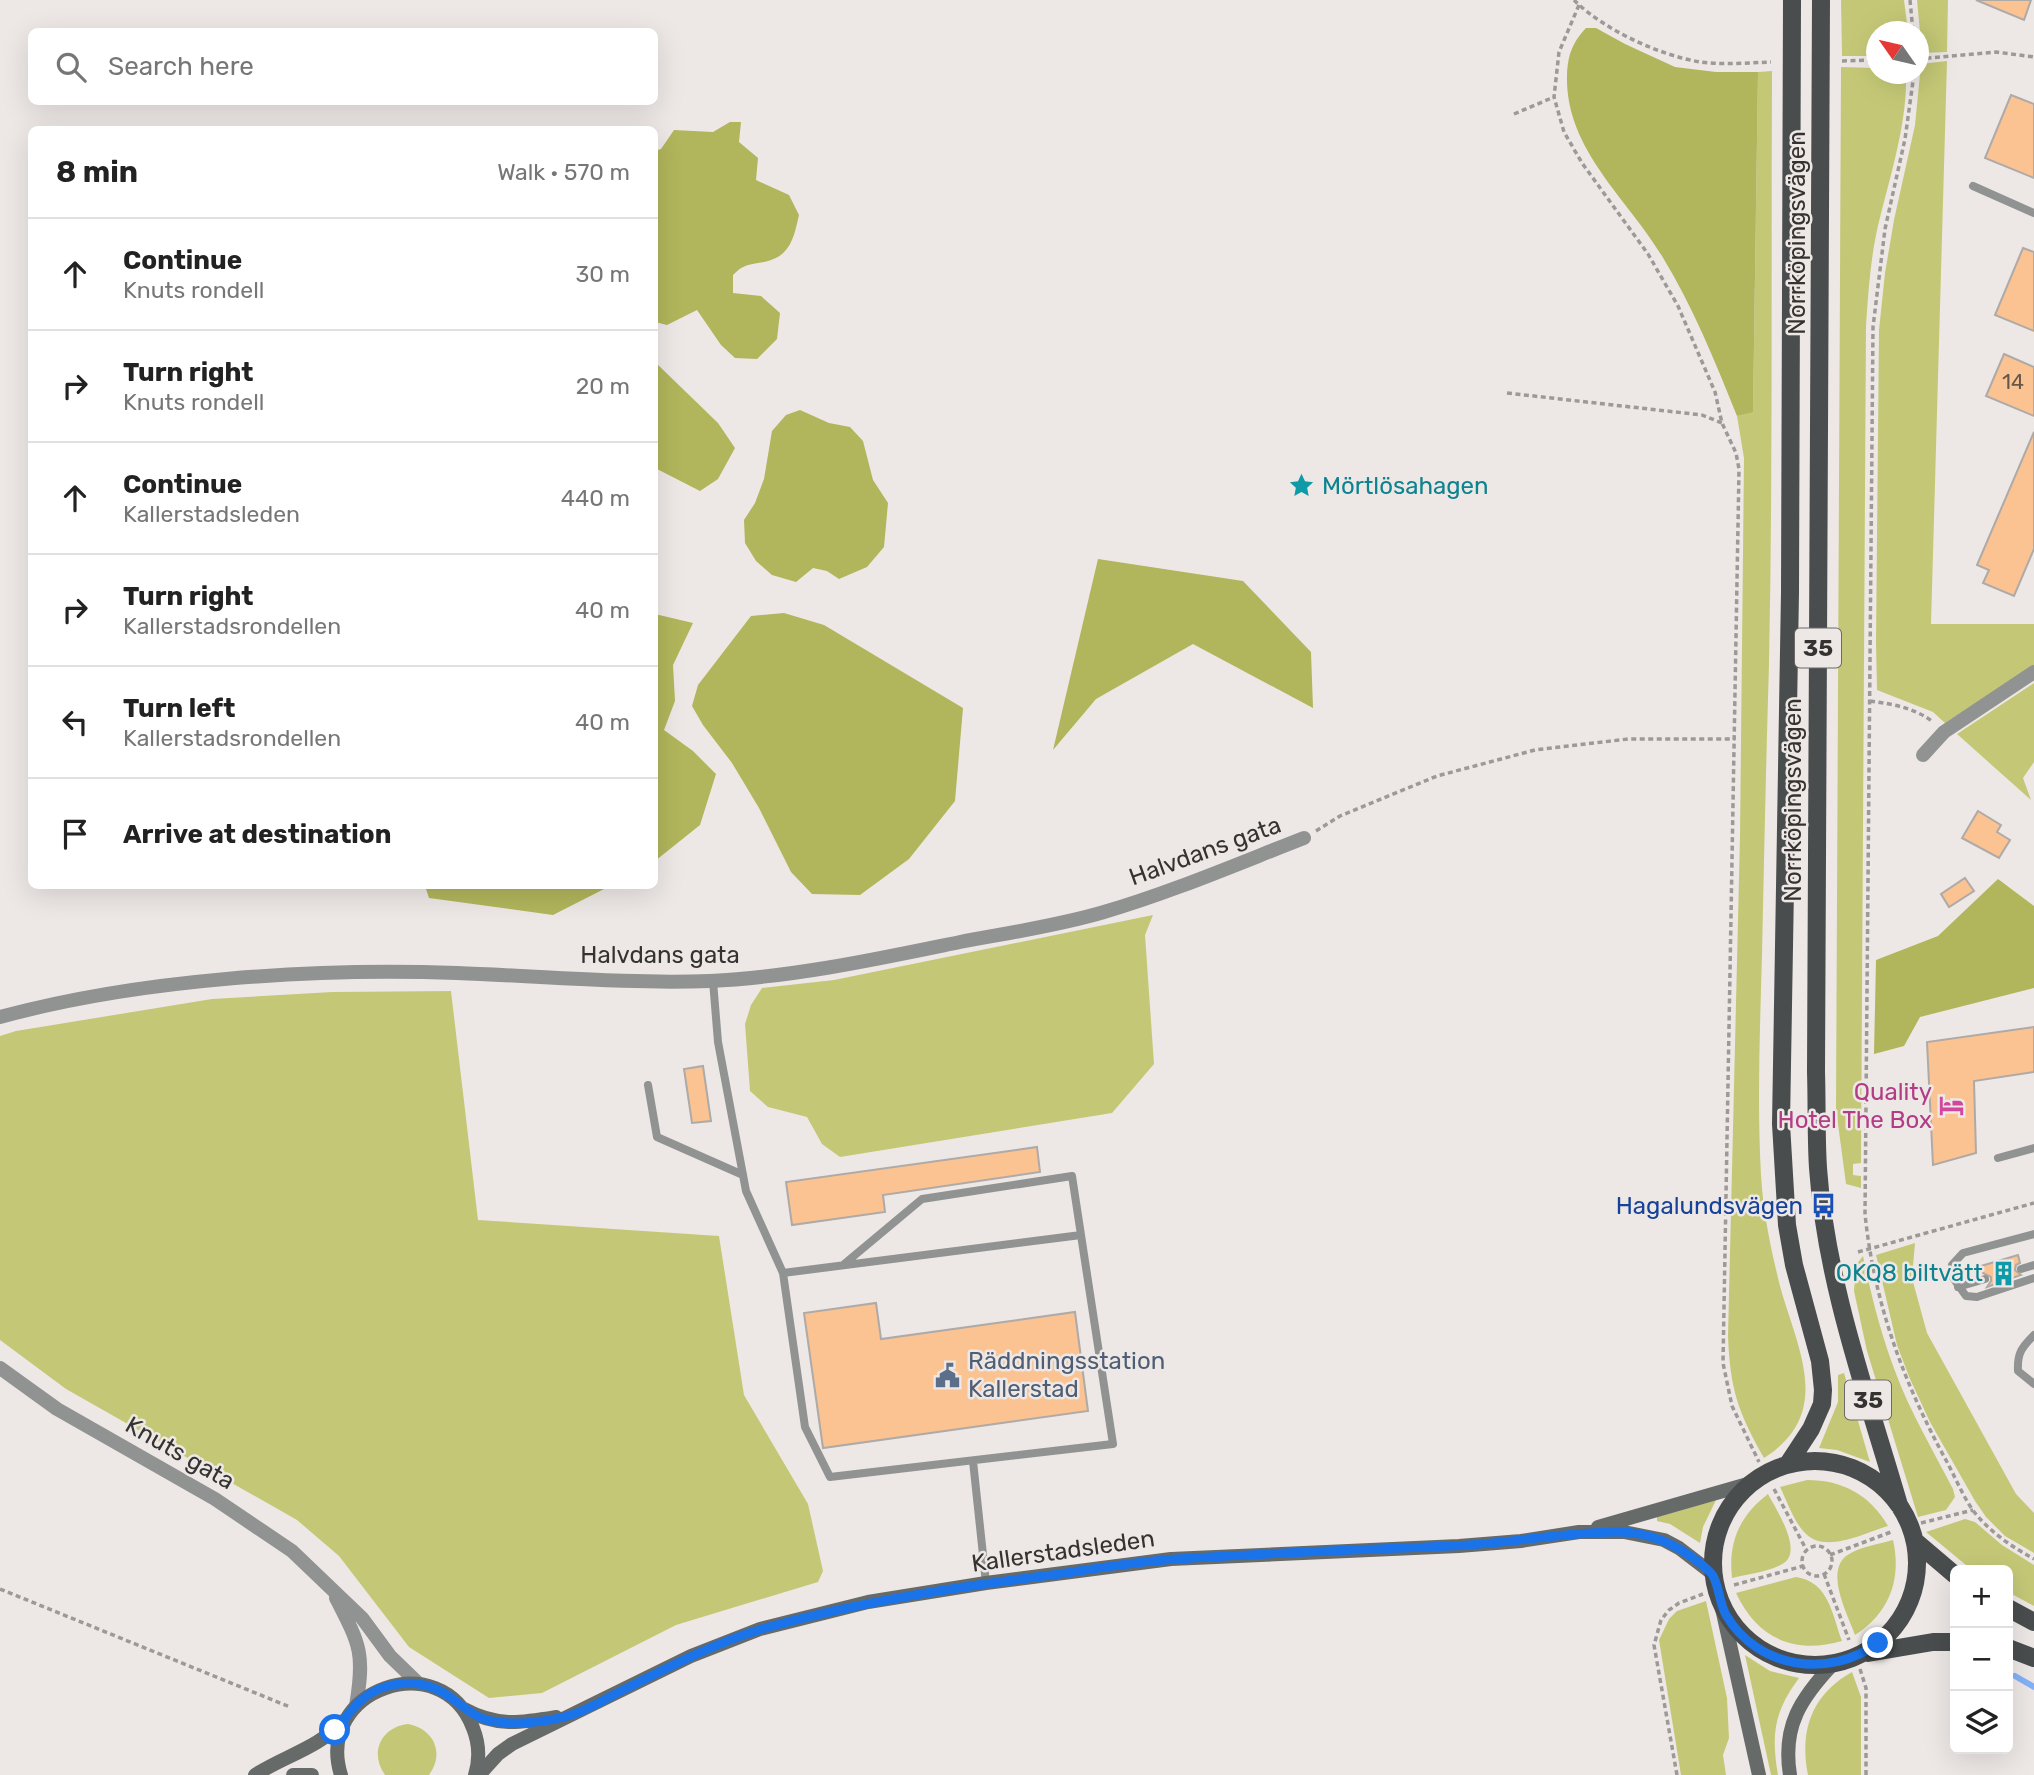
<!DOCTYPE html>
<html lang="en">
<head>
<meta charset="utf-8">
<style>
  :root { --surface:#fff; --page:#f2f2f2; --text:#222; --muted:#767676; --line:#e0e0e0 }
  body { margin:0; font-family:Rubik,sans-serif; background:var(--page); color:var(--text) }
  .controls { position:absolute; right:21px; bottom:21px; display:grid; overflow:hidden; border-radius:10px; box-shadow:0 7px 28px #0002 }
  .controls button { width:63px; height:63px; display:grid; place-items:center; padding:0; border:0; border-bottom:2px solid var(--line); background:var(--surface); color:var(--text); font:35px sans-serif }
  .compass { position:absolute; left:1866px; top:21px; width:63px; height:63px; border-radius:50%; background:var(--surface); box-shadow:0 7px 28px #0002; rotate:304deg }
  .stop { position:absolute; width:21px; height:21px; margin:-16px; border:5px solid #1a73e8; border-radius:50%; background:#fff }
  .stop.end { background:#1a73e8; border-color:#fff; box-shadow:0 2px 7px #0008 }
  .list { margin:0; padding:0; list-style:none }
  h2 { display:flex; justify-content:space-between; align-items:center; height:91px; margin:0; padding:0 28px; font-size:30px }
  h2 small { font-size:23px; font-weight:400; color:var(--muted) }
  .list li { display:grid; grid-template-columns:46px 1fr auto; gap:21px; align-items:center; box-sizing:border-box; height:112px; padding:0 28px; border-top:2px solid var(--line) }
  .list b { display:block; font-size:26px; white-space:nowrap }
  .list p { margin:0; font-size:23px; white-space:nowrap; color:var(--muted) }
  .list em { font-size:23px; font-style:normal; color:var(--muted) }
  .icon { flex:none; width:38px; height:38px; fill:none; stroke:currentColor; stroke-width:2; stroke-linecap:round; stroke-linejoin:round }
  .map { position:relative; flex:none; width:2034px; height:1775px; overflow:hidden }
  .search { position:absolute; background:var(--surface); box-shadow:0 7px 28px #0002; left:28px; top:28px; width:630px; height:77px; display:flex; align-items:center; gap:18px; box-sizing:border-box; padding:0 24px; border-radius:10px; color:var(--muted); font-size:26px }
  .panel { position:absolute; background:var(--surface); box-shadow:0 7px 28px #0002; left:28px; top:126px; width:630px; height:763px; border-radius:10px }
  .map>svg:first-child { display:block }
  .green { fill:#c4c876 }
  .forest { fill:#b1b55b }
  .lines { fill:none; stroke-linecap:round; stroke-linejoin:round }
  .stream { stroke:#84b1f8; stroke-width:6 }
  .building { fill:#fbc292; stroke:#aeaaa7; stroke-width:2 }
  .path { stroke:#9d9997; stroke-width:3.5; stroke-dasharray:5 3.5; stroke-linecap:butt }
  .lane { stroke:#909392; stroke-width:8 }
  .street { stroke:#909392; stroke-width:14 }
  .secondary { stroke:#666a69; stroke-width:14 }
  .primary { stroke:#494d4d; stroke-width:18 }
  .route { stroke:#1a73e8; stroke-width:9 }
  .labels { text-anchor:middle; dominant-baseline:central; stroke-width:5; stroke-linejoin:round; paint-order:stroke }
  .number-label { font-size:21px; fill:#66574a }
  .shield { fill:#ede8e5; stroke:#6c6968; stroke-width:2 }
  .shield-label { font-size:23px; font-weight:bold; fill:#353332 }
  .street-label { font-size:24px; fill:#353332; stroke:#ede8e5 }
  .culture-label { font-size:24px; fill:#0d838f; stroke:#ede8e5; text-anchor:start }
  .hotel-label { font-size:24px; fill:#b23c85; stroke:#ede8e5; text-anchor:end }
  .transit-label { font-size:24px; fill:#164399; stroke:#ede8e5; text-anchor:end }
  .service-label { font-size:24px; fill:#4e5e75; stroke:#ede8e5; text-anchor:start }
</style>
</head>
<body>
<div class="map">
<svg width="2034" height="1775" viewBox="0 0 2034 1775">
  <rect width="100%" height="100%" fill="#ede8e5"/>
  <path class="green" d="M1841,0H1904L1908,31L1876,32V56H1842Z
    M1917,0H1948L1947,52L1922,53Z
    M1947,61L1931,624H2034V666L1945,723L1933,712L1877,690L1876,642L1879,330L1885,273L1894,220L1915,125L1921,64Z
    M1841,67L1876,68V74H1902L1906,77C1907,129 1887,185 1876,235C1870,265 1868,296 1866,326L1861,1163L1853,1164V1175L1861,1176V1188L1846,1184L1836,1109Z
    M1772,71C1771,269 1773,467 1769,665C1766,762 1764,859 1762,955C1760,1028 1757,1101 1761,1175C1763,1212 1771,1250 1780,1286C1797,1348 1835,1413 1764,1458C1738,1412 1730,1389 1728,1336L1740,836L1744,458L1737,416L1753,411L1758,72Z
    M2034,683V762L2023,778L2031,800L1957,734Z
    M1153,915L1145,935L1154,1064L1112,1113L840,1157L822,1144L807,1117L768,1107L750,1091L745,1024L751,1005L762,988L834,980Z
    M451,991L478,1220L719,1236L744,1395L808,1504L823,1571L818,1582L676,1625L542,1693L489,1698L409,1647L339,1556L297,1520L66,1389L0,1340V1036L16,1031L212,999L332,992Z
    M1915,1243L1912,1278L1927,1333L2016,1494L2034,1513V1553L2005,1536L1986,1517L1975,1501L1930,1422L1910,1379L1897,1345L1876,1255Z
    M1863,1256C1871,1295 1881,1334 1895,1371C1910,1412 1933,1450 1953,1489L1955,1497L1946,1510L1918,1517L1867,1351L1854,1291L1856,1265Z
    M1844,1373L1870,1462L1837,1450L1819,1448L1838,1402V1375Z
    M1807,1480C1843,1480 1870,1495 1888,1526C1864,1533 1824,1555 1804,1532C1793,1520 1787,1501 1780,1487Z
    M1768,1494C1776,1509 1803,1550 1784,1563C1770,1572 1747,1574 1732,1578C1728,1543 1739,1516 1768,1494Z
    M1716,1500L1703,1527L1700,1543L1670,1524L1657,1521V1517Z
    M1965,1519L1975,1522L2002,1545L2034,1565V1606L2008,1592V1570H1972L1926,1532Z
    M1893,1540C1902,1580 1889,1613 1855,1635C1848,1615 1825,1573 1846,1556C1858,1547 1879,1544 1893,1540Z
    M1796,1577C1829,1582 1832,1614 1842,1641C1794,1655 1757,1638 1736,1593Z
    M1706,1601L1727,1698L1729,1738L1723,1755L1726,1775H1681L1659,1640L1669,1619L1677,1611Z
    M1745,1655L1770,1671L1799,1678C1774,1712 1771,1734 1778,1775H1771Z
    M1852,1672L1861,1697V1775H1808C1799,1731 1812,1694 1852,1672Z
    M408,1724C434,1729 445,1753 429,1775H385C369,1753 381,1727 408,1724Z"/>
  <path class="forest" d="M1586,28H1596L1625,44L1675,67L1716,72H1758L1753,412L1737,416C1715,361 1693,307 1662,256C1627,198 1565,149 1567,75C1568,55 1572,43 1586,28Z
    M730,122H741L739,142L758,158L756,180L789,195L799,215C793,242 789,259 758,263C746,265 742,266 733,275V293L761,296L780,313L777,339L757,359L735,358L721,345L697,310L667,325L655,322V151L661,149L674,130L713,132Z
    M655,362L718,423L735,448L718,479L700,491L655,468Z
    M800,410L829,423L850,427L863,441L873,480L888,503L884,547L867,567L839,579L827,571L813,568L796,582L772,575L756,561L745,543L744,520L755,503L764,479L772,431L786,415Z
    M1098,559L1243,581L1311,652L1313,708L1193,644L1096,699L1053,750Z
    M784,613L824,625L963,708L955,801L909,859L860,895L812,894L791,872L759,808L732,763L703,725L692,706L698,685L751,616Z
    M655,614L693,623L673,665L675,701L664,730L693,751L716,774L700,825L655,861Z
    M1998,879L2034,906V988L1920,1017L1904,1046L1874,1054L1876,960L1938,936Z
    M425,886H610L553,915L429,898Z"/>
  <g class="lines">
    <path class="stream" d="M2015,1676L2034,1687"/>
  </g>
  <path class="building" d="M1976,0H2031L2024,20Z
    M2011,95L2034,104V178L1985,158Z
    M2023,248L2034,252V331L1995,315Z
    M2004,354L2034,367V416L1986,396Z
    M2034,432V549L2014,596L1983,583L1989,570L1977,565Z
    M1978,811L2001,825L1997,832L2010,840L1999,858L1962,838Z
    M1965,878L1974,891L1949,907L1941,894Z
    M2034,1027V1072L1974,1081L1976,1153L1933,1165L1927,1042Z
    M703,1066L711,1121L692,1123L684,1069Z
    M1037,1147L1040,1172L883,1195L885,1212L792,1225L786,1182Z
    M2018,1255L2020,1263L2016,1265L2015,1270L2021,1275L1987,1287L1991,1281V1277L1983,1273L1981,1266Z
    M876,1303L881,1339L1075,1312L1088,1411L823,1448L804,1313Z"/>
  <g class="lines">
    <path class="path" d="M1574,0C1604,30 1659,55 1700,62C1724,65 1748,63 1771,62
      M1910,0L1913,32
      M1579,5L1559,52L1554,97L1564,132L1582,163L1648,254L1678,306L1715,392L1722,423L1736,453L1739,469L1723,1363L1732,1406L1759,1462
      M1918,59L1996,52L2034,57
      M1842,61L1876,60
      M1914,74L1905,139L1885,229L1873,327L1865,1214C1874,1303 1904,1384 1947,1462C1955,1477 1962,1494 1972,1509C1987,1530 2012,1547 2034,1559
      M1514,114L1554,97
      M1507,393L1702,415L1722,423
      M1870,701C1893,704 1915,708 1933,722
      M1316,831L1340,816L1437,776L1535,750L1628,739H1735
      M1858,1252L2034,1203
      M1774,1489L1807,1551
      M1921,1523L1973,1510
      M1802 1561a15 15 0 1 1 30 0a15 15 0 1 1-30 0Z
      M1830,1555L1891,1532
      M1824,1574L1849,1640
      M1734,1585L1803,1566
      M0,1589L290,1707
      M1860,1669L1866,1688V1775
      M1677,1775L1654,1645L1661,1620L1669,1610L1679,1603L1703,1594"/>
    <path class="lane" d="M1973,186L2034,213
      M713,981L718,1042L746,1191L783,1273L805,1427L830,1477L1113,1444L1081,1235L783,1273
      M648,1085L657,1137L743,1175
      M1998,1158L2034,1148
      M2034,1234L1963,1253L1952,1265L1951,1275L1966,1296L1977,1297L2034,1278
      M843,1265L922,1199L1072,1176L1081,1235
      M2021,1269L2034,1265
      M1958,1287L1985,1279
      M2034,1335C2022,1347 2017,1353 2018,1371L2034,1384
      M973,1461L986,1583"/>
    <path class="street" d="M1923,755L1944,732L2034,672
      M0,1017C140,979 312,968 457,973C541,976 625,984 710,981C794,977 877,959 960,942C1007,933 1057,926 1104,912C1172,892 1237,864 1304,838
      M0,1368L57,1409L215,1499L292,1551L362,1618L390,1656L419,1684
      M336,1598C360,1645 365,1653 356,1706"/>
    <path class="secondary" d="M1598,1527L1751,1483
      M1721,1604L1759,1775
      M464,1709C497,1727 520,1723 556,1717
      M255,1775C284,1756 319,1748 343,1721
      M293,1775H312
      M341,1775C314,1689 442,1645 473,1728C479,1743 480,1759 475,1775
      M479,1775L498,1754L512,1744L691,1656L760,1629L868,1602L986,1583L1171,1559L1459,1546L1521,1541L1579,1532H1624L1664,1540L1679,1548L1713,1574
      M1790,1775C1782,1726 1801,1698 1833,1664"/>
    <path class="primary" d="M1821,0L1816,1072C1817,1104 1816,1136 1818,1168C1826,1283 1867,1395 1899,1505
      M1713 1563a102 102 0 1 1 204 0a102 102 0 1 1-204 0Z
      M1788,1464L1811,1429L1822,1404L1823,1390L1820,1361L1794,1265L1787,1225L1781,1124L1790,592L1792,0
      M1915,1541L1955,1575
      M2008,1608L2034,1622
      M2008,1648L2034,1658
      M1868,1653L1933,1642H1955"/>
  </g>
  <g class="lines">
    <path class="route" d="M335,1730C343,1721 350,1712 357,1704C379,1682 415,1677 442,1692C457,1700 467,1713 484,1719C508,1727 550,1722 574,1714C592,1708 610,1696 627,1688C671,1666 717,1642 765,1628C859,1602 955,1587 1052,1575C1093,1569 1134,1562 1176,1559C1268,1553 1359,1550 1451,1546C1507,1544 1562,1532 1617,1532C1650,1532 1676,1544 1701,1564C1703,1566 1712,1573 1713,1576C1719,1586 1719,1602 1726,1615C1758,1669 1829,1679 1878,1643"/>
  </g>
  <defs>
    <symbol id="sight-bare" viewBox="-9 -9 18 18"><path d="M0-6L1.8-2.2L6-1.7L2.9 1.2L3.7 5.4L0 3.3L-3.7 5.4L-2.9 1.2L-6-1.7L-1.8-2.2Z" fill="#0f9aa8" stroke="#ede8e5" stroke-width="2.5" paint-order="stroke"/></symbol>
    <symbol id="hotel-bare" viewBox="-9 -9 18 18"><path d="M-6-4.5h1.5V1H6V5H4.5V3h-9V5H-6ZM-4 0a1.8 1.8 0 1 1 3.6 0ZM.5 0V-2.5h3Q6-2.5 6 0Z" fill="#d1479c" stroke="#ede8e5" stroke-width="2.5" paint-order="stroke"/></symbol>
    <symbol id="bus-bare" viewBox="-9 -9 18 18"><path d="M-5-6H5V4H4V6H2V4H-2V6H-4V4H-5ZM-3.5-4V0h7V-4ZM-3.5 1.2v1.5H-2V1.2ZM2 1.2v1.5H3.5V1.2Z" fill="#1a4fb4" stroke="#ede8e5" stroke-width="2.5" paint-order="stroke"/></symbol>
    <symbol id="building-bare" viewBox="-9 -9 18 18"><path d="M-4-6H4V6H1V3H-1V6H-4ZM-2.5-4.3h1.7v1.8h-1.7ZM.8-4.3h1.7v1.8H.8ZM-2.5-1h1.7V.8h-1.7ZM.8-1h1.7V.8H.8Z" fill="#0f9aa8" stroke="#ede8e5" stroke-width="2.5" paint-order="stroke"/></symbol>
    <symbol id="civic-bare" viewBox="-9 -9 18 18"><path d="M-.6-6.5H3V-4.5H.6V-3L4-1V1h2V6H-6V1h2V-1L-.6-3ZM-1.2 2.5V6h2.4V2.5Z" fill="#5c6f8a" stroke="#ede8e5" stroke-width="2.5" paint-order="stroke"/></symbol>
  </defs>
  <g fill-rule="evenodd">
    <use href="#sight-bare" x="1284" y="468" width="35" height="35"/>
    <use href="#hotel-bare" x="1934" y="1088" width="35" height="35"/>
    <use href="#bus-bare" x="1806" y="1188" width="35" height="35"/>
    <use href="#building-bare" x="1986" y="1256" width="35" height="35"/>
    <use href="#civic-bare" x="930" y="1358" width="35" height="35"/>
  </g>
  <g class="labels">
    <g class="number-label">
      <text x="2013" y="381">14</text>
    </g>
    <g class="shield">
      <rect x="1795" y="628.5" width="46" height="39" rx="5"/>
      <rect x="1845" y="1380.5" width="46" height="39" rx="5"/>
    </g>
    <g class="shield-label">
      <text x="1818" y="648">35</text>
      <text x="1868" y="1400">35</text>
    </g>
    <g class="street-label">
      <text transform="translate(1797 233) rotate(-90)">Norrköpingsvägen</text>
      <text transform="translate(1793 800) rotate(-90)">Norrköpingsvägen</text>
      <text transform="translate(1205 851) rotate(-20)">Halvdans gata</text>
      <text x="660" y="955">Halvdans gata</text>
      <text transform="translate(180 1453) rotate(30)">Knuts gata</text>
      <text transform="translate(1063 1551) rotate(-8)">Kallerstadsleden</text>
    </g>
    <g class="culture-label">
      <text x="1322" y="486">Mörtlösahagen</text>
      <text x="1983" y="1273" text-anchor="end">OKQ8 biltvätt</text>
    </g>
    <g class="hotel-label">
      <text x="1932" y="1092">Quality<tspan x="1932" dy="28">Hotel The Box</tspan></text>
    </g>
    <g class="transit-label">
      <text x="1803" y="1206">Hagalundsvägen</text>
    </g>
    <g class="service-label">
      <text x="968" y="1361">Räddningsstation<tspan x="968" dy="28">Kallerstad</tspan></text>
    </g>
  </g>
</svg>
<div class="controls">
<button>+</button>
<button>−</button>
<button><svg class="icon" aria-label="layers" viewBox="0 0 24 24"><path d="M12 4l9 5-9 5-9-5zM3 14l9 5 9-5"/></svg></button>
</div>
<svg class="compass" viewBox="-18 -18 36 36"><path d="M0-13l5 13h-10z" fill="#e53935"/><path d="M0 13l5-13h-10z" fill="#767676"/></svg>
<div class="stop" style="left:335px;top:1730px"></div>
<div class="stop end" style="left:1878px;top:1643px"></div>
<div class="search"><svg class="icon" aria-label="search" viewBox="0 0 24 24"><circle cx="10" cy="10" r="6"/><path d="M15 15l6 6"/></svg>Search here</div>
<section class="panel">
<h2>8 min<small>Walk · 570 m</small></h2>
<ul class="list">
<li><svg class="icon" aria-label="ahead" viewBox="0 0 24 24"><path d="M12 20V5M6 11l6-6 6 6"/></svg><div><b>Continue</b><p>Knuts rondell</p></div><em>30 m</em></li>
<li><svg class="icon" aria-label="right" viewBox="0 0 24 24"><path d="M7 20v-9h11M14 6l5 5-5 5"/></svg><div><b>Turn right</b><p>Knuts rondell</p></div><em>20 m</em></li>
<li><svg class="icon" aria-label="ahead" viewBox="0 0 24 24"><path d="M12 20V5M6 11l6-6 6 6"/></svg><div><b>Continue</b><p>Kallerstadsleden</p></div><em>440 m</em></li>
<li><svg class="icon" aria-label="right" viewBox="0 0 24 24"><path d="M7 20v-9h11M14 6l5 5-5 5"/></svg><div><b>Turn right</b><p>Kallerstadsrondellen</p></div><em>40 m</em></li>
<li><svg class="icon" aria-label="left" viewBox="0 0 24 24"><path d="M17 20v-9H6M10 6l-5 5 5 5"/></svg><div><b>Turn left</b><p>Kallerstadsrondellen</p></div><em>40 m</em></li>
<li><svg class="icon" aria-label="arrive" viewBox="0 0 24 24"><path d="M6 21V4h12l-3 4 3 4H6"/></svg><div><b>Arrive at destination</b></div></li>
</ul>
</section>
</div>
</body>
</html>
